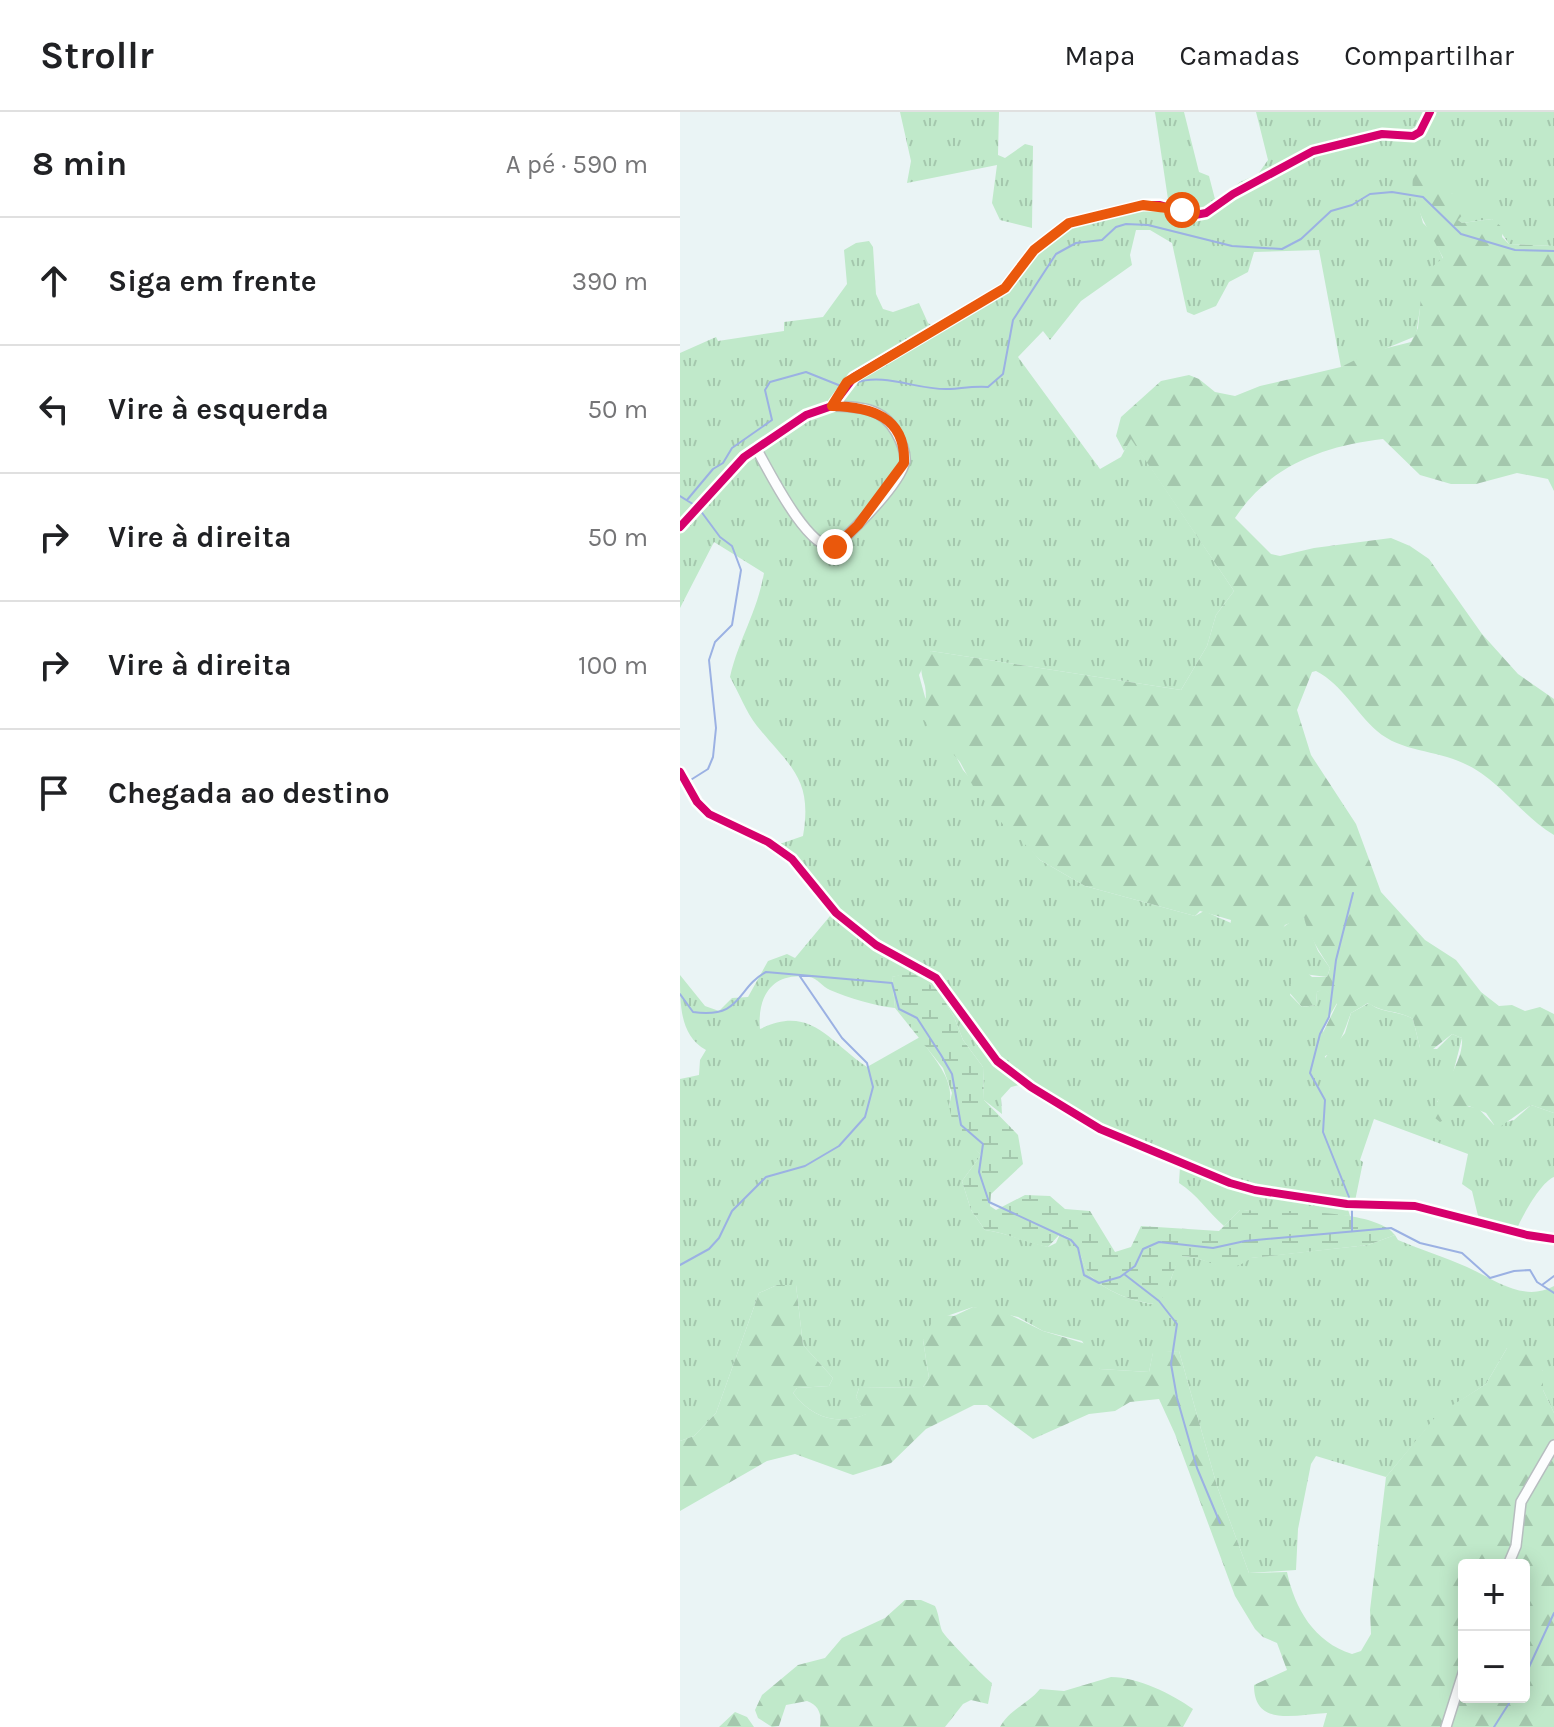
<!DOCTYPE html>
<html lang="pt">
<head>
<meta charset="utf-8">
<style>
  :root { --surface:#fff; --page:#f2f2f2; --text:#202124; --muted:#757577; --line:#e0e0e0 }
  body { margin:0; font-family:Karla,sans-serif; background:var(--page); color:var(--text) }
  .controls { position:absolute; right:24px; bottom:24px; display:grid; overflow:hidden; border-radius:8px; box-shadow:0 4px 20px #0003 }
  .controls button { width:72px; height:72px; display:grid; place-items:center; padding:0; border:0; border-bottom:2px solid var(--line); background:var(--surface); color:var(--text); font:40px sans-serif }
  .stop { position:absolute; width:24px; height:24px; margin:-18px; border:6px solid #ea580c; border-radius:50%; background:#fff }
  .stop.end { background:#ea580c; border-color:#fff; box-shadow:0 2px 8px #0008 }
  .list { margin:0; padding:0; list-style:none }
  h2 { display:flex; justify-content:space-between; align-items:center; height:104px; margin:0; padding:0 32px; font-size:34px }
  h2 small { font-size:26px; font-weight:400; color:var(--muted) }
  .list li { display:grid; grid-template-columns:52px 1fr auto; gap:24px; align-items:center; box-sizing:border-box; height:128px; padding:0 32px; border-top:2px solid var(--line) }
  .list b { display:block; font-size:30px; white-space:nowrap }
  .list em { font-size:26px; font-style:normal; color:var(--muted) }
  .icon { flex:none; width:44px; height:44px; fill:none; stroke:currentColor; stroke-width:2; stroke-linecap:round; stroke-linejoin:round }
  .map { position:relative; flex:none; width:874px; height:1615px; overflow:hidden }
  header { display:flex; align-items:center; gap:48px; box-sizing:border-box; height:112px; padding:0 40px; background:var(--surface); border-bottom:2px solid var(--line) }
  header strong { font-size:38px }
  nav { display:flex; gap:44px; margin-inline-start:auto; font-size:28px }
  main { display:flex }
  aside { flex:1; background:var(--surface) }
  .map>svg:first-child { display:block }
  .grass { fill:url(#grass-tufts) }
  .forest { fill:url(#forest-firs); fill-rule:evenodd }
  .wetland { fill:url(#wetland-marsh) }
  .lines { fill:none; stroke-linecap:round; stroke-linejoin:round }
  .stream { stroke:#9bb1e3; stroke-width:2 }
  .minor-casing { stroke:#b6bdbf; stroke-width:12 }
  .minor { stroke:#fcfdfe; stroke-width:9 }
  .cycleway-casing { stroke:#fff; stroke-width:13 }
  .cycleway { stroke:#d6006c; stroke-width:8 }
  .route { stroke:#ea580c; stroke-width:10 }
</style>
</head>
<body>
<header>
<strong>Strollr</strong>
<nav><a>Mapa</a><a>Camadas</a><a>Compartilhar</a></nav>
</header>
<main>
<aside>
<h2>8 min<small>A pé · 590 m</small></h2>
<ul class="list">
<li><svg class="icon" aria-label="ahead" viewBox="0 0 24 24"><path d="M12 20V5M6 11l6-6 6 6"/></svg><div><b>Siga em frente</b></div><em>390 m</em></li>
<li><svg class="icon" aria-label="left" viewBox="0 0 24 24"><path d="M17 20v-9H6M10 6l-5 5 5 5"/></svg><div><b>Vire à esquerda</b></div><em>50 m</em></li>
<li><svg class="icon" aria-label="right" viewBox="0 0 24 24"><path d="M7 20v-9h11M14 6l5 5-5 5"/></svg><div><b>Vire à direita</b></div><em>50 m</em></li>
<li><svg class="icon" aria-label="right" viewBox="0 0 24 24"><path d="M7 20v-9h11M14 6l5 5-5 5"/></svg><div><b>Vire à direita</b></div><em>100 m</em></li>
<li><svg class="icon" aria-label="arrive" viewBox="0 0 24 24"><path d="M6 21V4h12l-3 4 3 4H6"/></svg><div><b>Chegada ao destino</b></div></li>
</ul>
</aside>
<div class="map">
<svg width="874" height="1615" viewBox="0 0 874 1615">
  <defs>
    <pattern id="grass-tufts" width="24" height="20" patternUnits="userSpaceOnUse" patternTransform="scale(2)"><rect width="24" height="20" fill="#c0e9ca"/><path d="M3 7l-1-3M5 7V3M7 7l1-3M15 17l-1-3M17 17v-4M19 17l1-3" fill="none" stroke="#a4c7ad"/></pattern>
    <pattern id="forest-firs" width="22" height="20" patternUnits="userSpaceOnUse" patternTransform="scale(2)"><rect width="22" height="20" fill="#c0e9ca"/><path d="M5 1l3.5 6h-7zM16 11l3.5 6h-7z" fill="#a4c7ad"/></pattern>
    <pattern id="wetland-marsh" width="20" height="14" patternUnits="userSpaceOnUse" patternTransform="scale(2)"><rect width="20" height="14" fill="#c0e9ca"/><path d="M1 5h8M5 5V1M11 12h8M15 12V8" fill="none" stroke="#a4c7ad"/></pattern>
  </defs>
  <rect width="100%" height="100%" fill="#eaf4f5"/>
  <path class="grass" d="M220,0H319L318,43L325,46L345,32L353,34L352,116L320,108L312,91L317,53L227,71L231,49Z
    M475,0H504L519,60L529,64L536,91L560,70L578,62L588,48L576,0H874V134L829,132L812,107L782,111L778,108V81L771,82L769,70L735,81L743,111L751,119L763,147L742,182L736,224L661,255L639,138L574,140L568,160L549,170L536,194L514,203L507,200L492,131L470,118H456L450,143L452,153L401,189L370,228L363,219L338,245L420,357L441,345L451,326L554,479L536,503L527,534L501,578L251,539L239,563L245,585L283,658L360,748L405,774L515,804L524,799L551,811L602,816L619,804L624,805L638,839L650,856L647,865L616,861L610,883L622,895L636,893L637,880L644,876L657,891L643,915L645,946L665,921L671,901L689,891C702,902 718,898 733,907L740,936L757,937L772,922L782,926L771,969L757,990L798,996L814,1013L834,1008L851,993L874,1001V1065C861,1070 842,1104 836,1119L799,1108L792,1079L782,1072L788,1042L694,1007L680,1048L683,1050L675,1089L667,1094L670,1104L560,1098L544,1114C528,1100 517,1082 499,1071L500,1055L339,973L331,975L321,986L322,1002L304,988L303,955L283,928L274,905L259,879L227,862L212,865L215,896C195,894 169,886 150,878C142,875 138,866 129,865C92,859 77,885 80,917C131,892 149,930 187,955L240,925C253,947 276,967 269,994L285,1025L301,1043L282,1069L291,1098L305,1118C328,1121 345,1130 368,1135L376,1131L380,1122C404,1127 398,1152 414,1167C428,1180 455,1190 473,1192L491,1167L499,1144C527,1143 546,1166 570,1146L688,1133L715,1123L718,1128C741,1138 765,1145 787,1155C814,1167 843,1191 874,1174V1301L863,1278V1259L827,1236L806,1272L757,1304L706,1365L636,1344L631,1352L618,1417L616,1458L569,1461L537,1374L499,1239L473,1241L469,1260L420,1257L402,1229L363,1219L338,1205L293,1195L264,1205L243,1228L249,1266L243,1275L179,1276L176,1285L187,1302C158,1314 132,1306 113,1281L117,1276L149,1274L153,1266L123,1233L116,1173H97L79,1181L36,1301L14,1324L0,1329V967L19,963L20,948L26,938C0,924 0,893 0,863L25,894L39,899L52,886L68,885L88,849L107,842L115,846L155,798L94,734L123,724C133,666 110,655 77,614C66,600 59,581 50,565C59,526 77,501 84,461L34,430L0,496V241L36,225L38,229L104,219V210L143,205L167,172L164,138L176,131L189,129L193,135L196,182L203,197L213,200L239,191L248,211L253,214L328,169L357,137L388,115L464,93L489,94Z"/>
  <path class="forest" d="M758,55L771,63V82L783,76L795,89L778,108L782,111L812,107L823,116L822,125L829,132L874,134V379L868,367L837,361L796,372H771L740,363L703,327C643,334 589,354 555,406L591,442L600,444L634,436L711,426L730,434L749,447L802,522L838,562L874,587V723C839,702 820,667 783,651C756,638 721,640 697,619C676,601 663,573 636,559L632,560L617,598L631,643L676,712L701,780L745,828L776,848L801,880L819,894L832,893L845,899L860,895L874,902V1001L851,993L817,1017L806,1001L789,994L760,1010L755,1006C753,981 784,955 782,926L772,922L748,941L740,936L733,907C718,898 702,901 688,891L671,901C664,918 659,943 637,947L633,941L657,892L644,877L637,880L636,893L622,895L608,879L617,857H623L632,865H647L650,856C642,843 627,822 624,805L605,813L600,821L550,815L551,808L520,799L515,804L405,774L360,748L335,722L336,729L293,674L280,650L244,608C245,597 247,585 245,574C241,559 237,552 251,539L501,578L527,534L536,503L554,479L451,327L444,339L436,324L441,305L481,269L509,263L519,267L535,280L555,284L580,274L661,255L691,240L731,230L738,216L743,162L763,146C753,124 724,83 735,60Z
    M97,1173H116L123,1233L153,1266L149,1274L117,1276L113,1281C132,1306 158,1314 186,1302L176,1285L179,1276L243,1275L249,1266L243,1228L256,1202L274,1204L293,1195L320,1198L363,1219L416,1235L420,1257L469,1260L473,1240L499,1239L537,1374L569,1461L607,1460C615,1497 634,1530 672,1542L681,1539L691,1522L690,1498L706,1365L757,1303L806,1272L827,1236L846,1237L863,1259V1278L874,1301V1615H643L647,1601C614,1603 574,1615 574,1573L607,1558L597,1531L583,1525L575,1517L555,1484L495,1322L479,1287L450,1290L435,1299L409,1302L353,1327L307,1293H294L246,1317L211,1351L173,1363L115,1342L87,1349L0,1399V1329L14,1324L36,1301L79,1181ZM784,1453H844V1585H784Z
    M225,1488H241L255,1494C259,1502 259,1511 262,1519C265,1525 306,1567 312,1571L308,1592L291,1588L283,1592L265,1615H140C142,1603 139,1593 127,1589L106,1593L99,1614L92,1615L78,1606L75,1598L82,1583L118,1553L145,1546L162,1526L205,1506Z
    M431,1565C458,1565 492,1582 513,1597L503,1615H320C330,1597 348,1592 360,1577L384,1579Z
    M55,1600L67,1605L74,1615H39Z"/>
  <path class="wetland" d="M231,860L259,879L274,905L283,928L303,955L304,988L338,1023L343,1052L311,1082L310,1094L316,1098L345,1083L370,1084L385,1097L410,1099L435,1140L451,1135L461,1114L539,1119L560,1098C594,1099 696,1096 715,1123L688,1133L571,1146C544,1168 528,1143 500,1144L484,1184L474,1192C455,1190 428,1180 414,1167C398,1153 404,1127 380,1122L368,1135C345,1131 328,1121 305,1118L291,1098L282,1069L301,1043L274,1016L269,994L272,981L263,956L215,896L212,865Z"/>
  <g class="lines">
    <path class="stream" d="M175,271C205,260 239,279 270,277C284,276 293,274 308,275L323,262L333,208L376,142L396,131L422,128L436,115L446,112L468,113L552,134L602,137L621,127L651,99L672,93L690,82L712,80L743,85L781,122L835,138L874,139
      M0,384L16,394
      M7,388L33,357L43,351L52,336L92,308L85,278L90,270L126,260L161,274
      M9,669L28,657L33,645L36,616L29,548L35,530L52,513L61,458L52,434L40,425L20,398
      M0,672H1
      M0,882L13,900C63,907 56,876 86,860L212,871L219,897L237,906L261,943L272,962L281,1013L303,1032L299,1060L309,1090L391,1128L398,1136L404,1163L419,1171L440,1165L455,1154L463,1137L479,1130L533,1136L565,1129L711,1116L740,1131L782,1141L810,1166L834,1159L850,1158L857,1170L874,1181
      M669,1085L643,1020L645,988L630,961L640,922L649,905L656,848L673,781
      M672,1098V1119
      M0,1153L29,1137L39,1126L52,1099L86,1065L125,1054L159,1034L185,1005L193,975L187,951L162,926L119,863
      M444,1162L479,1189L497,1212L491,1252L497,1286L517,1356L540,1411
      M862,1173L874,1164
      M844,1566L874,1501
      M814,1615L833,1585"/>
    <defs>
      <path id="minor" d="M76,336C89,359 128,439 155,435C173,418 220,373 225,349C226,339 221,329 216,320C202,295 179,295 152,294
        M0,415L64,345L126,303L152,294L174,265L325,176L354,138L389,111L463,93H480L515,103L526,101L553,82L633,39L702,22L733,24L740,20L750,0
        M0,660L17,690L29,702L88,730L112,747L156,801L196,833L256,866L317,949L351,975L420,1017L550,1071L575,1078L667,1092L735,1094L847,1123L874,1127
        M828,1453L836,1434L841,1390L874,1333
        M766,1615L784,1558"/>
    </defs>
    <use href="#minor" class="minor-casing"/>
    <use href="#minor" class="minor"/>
    <defs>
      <path id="cycleway" d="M0,415L64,345L126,303L152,294L174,265L325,176L354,138L389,111L463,93H480L515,103L526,101L553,82L633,39L702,22L733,24L740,20L750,0
        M0,660L17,690L29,702L88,730L112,747L156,801L196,833L256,866L317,949L351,975L420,1017L550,1071L575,1078L667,1092L735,1094L847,1123L874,1127"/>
    </defs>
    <use href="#cycleway" class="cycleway-casing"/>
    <use href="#cycleway" class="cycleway"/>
  </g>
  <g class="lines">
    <path class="route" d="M155,435L178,413L224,351C226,304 190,295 152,294L167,270L325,176L354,138L389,111L463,93L502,98"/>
  </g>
</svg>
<div class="controls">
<button>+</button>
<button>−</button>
</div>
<div class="stop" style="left:502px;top:98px"></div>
<div class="stop end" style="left:155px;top:435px"></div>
</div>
</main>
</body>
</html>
